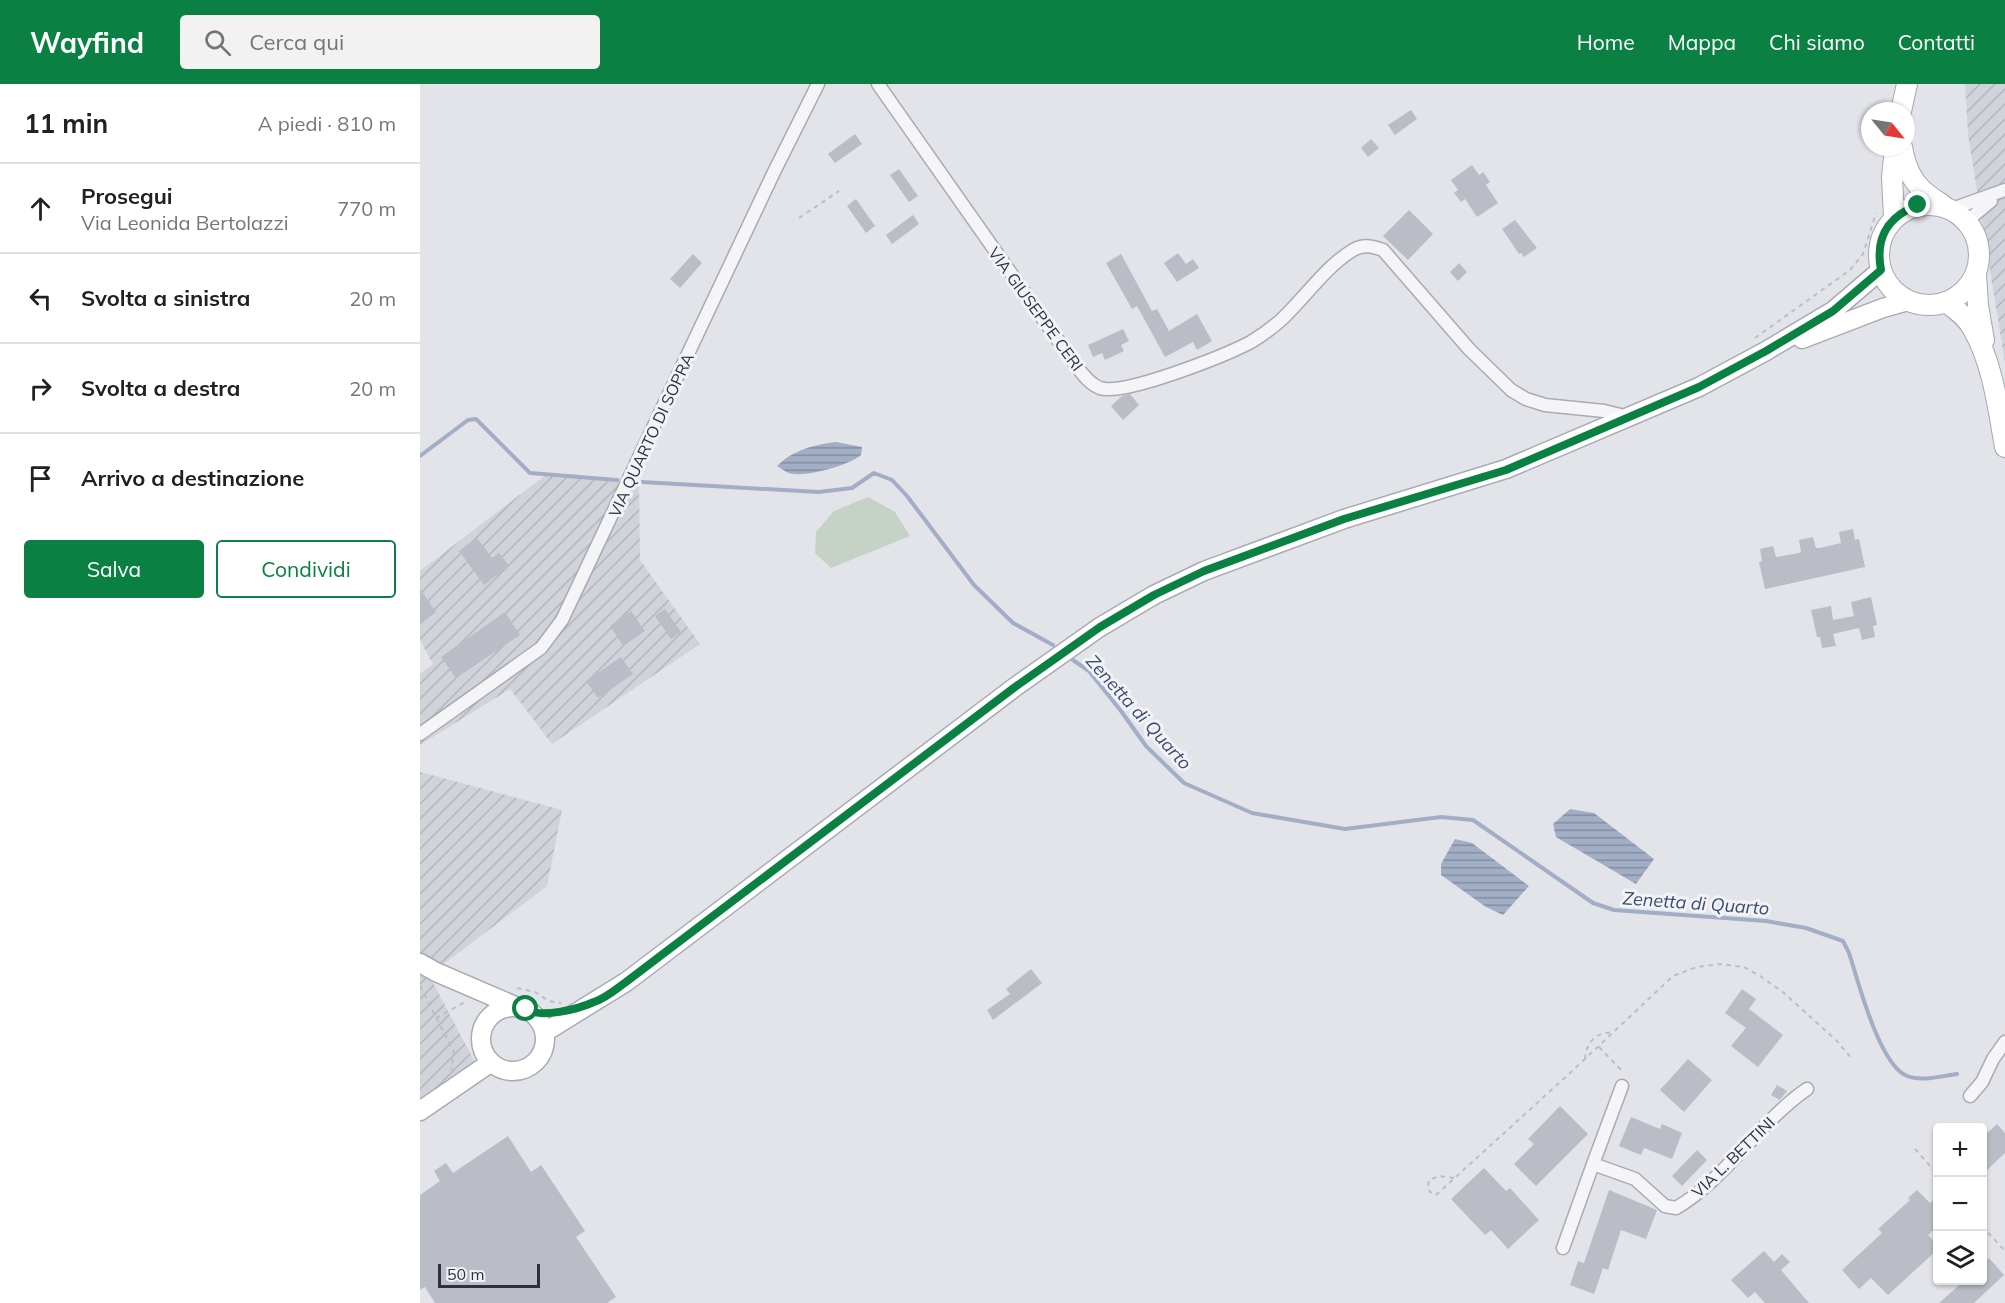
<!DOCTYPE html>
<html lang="it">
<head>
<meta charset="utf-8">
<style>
  :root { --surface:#fff; --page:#f2f2f2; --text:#202124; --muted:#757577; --line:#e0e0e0; --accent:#0b8043 }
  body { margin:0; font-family:Mulish,sans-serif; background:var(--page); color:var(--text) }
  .controls { position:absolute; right:18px; bottom:18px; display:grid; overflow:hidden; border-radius:6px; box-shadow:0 2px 4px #0004 }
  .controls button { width:54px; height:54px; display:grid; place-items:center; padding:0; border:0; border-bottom:2px solid var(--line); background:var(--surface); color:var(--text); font:30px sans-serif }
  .compass { position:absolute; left:1441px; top:18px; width:54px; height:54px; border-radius:50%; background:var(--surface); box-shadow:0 2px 4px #0004; rotate:120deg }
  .scale { position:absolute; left:18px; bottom:15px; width:102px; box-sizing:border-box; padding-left:6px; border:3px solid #2c313f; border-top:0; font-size:16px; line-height:21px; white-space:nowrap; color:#2c313f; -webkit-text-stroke:4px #f2f3f7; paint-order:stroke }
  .stop { position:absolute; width:18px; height:18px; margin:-14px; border:4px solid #0b8043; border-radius:50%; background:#fff }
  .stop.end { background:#0b8043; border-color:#fff; box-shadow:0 2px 6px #0008 }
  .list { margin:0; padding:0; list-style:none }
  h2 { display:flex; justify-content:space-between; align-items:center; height:78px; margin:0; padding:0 24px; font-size:26px }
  h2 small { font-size:20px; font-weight:400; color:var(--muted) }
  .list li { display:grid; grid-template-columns:39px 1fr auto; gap:18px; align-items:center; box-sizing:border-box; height:90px; padding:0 24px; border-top:2px solid var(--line) }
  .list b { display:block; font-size:22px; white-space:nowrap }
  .list p { margin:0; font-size:20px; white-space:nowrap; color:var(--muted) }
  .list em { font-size:20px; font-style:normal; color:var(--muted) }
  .actions { display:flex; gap:12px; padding:18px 24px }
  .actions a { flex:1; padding:14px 0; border:2px solid var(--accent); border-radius:6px; text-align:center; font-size:21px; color:var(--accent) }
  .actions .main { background:var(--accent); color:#fff }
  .icon { flex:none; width:33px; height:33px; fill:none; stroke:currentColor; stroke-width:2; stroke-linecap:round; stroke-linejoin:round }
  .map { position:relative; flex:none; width:1585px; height:1219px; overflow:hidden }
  header { display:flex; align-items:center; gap:36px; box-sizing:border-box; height:84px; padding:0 30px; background:var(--accent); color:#fff }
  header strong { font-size:28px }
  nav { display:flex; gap:33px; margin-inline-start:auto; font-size:21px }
  .search { width:420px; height:54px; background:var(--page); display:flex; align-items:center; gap:15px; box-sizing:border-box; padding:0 21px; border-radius:6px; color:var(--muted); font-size:22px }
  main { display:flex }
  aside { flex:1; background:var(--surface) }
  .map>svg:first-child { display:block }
  .industrial { fill:url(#industrial-furrows) }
  .grass { fill:#c6d2c5 }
  .water { fill:url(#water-rules) }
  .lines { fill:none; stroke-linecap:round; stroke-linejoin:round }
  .stream { stroke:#a2aec5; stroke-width:4 }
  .building { fill:#babdc5 }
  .street-casing { stroke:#a8abb3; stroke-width:15 }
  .secondary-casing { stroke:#a8abb3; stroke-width:21 }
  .primary-casing { stroke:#a3a7b3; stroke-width:22 }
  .path { stroke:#bdbec4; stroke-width:2; stroke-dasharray:4.5 4.5; stroke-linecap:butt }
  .street { stroke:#f5f5f8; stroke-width:12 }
  .secondary { stroke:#fff; stroke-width:18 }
  .primary { stroke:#fff; stroke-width:20 }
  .route { stroke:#0b8043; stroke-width:8 }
  .labels { text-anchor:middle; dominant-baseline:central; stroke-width:6; stroke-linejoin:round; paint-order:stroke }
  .street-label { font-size:16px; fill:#2c313f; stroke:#f2f3f7 }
  .water-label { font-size:18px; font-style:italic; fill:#3b4b6e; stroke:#f2f3f7 }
</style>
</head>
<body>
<header>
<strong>Wayfind</strong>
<div class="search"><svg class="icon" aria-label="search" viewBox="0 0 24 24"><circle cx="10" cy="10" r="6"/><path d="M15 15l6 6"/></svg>Cerca qui</div>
<nav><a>Home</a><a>Mappa</a><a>Chi siamo</a><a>Contatti</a></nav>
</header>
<main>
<aside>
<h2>11 min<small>A piedi · 810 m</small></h2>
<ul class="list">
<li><svg class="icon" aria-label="ahead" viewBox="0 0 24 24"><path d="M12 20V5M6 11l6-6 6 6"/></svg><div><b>Prosegui</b><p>Via Leonida Bertolazzi</p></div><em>770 m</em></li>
<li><svg class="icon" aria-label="left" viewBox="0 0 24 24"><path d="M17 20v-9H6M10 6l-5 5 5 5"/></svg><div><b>Svolta a sinistra</b></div><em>20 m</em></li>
<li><svg class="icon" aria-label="right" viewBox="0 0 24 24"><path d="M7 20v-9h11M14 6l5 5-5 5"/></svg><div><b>Svolta a destra</b></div><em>20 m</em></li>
<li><svg class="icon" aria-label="arrive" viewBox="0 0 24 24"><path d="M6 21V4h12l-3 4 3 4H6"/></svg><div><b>Arrivo a destinazione</b></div></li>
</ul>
<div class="actions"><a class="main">Salva</a><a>Condividi</a></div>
</aside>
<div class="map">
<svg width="1585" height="1219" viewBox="0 0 1585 1219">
  <defs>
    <pattern id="industrial-furrows" width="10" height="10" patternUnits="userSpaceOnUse" patternTransform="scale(1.5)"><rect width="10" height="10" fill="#d1d3db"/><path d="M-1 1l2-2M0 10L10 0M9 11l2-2" fill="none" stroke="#b4b6bd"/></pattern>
    <pattern id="water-rules" width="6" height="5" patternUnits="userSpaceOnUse" patternTransform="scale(1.5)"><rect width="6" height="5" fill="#a2aec5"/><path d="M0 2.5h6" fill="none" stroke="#848ea1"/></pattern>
  </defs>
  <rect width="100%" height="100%" fill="#e3e4e9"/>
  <path class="industrial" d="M1545,0H1585V279L1548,51Z
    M127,390L219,396L220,476L280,560L132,660L90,605L0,661V590L13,580L0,556V487Z
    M0,688L142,726L127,802L9,891L59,986L0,1028Z"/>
  <path class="grass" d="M448,413L475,428L490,452L411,484L395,469L396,448L414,427Z"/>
  <path class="water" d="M416,358L442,363L441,371C429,381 390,392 374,390C368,390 362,385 357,382C373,366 393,361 416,358Z
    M1150,725L1174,729L1234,775L1216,800L1136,753L1133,740Z
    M1035,755L1052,759L1109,802L1083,831L1066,823L1021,791V780Z"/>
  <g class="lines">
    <path class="stream" d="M0,372L48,336L56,335L110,389L197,396
      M222,398L399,408L432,404L454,389L472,396L487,412L554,501L593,539L633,561
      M653,576L669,587L701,627L726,662L764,699L832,729L925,745L1021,733L1053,736L1173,819L1194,826L1346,837L1386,844L1423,857L1429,869C1438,896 1459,981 1487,992C1502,998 1521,992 1537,990"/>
  </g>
  <path class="building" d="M991,26L997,35L975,51L968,41Z
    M435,50L442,60L415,79L408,70Z
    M951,55L959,64L948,73L941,64Z
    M1052,81L1059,91L1063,88L1070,98L1066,101L1078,119L1057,133L1045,115L1041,118L1034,109L1038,106L1031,96Z
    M479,85L498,112L489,118L470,91Z
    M436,115L455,142L446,149L427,122Z
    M989,126L1013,150L988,176L963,152Z
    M493,131L499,140L472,160L466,151Z
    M1095,136L1117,164L1104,173L1101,169L1099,170L1082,145Z
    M758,169L766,180L773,175L779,184L757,198L744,179Z
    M273,170L282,179L260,204L250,195Z
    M701,170L732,227L737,225L749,247L777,230L792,257L777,266L773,258L745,273L717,222L712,225L686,179Z
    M1039,179L1047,188L1038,197L1030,188Z
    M703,245L709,257L701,261L704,267L685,276L682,269L673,273L668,261Z
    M710,310L719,321L703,336L691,322L702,312Z
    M1433,445L1435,456L1439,455L1445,483L1345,505L1339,478L1342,477L1340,465L1353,462L1356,473L1379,469L1381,468L1379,456L1393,453L1396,464H1400L1421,459L1419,448Z
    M57,454L72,474L79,469L89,482L64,501L39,467Z
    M0,505L16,528L0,540Z
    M1451,513L1457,541L1453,542L1455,553L1442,556L1439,544L1413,550L1416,562L1402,564L1400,553H1397L1391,526L1411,522L1413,536L1434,532L1431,518Z
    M245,525L261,548L251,555L235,532Z
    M211,527L225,547L203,562L190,542Z
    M85,528L100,551L36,594L21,573Z
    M201,573L213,590L178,614L166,597Z
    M611,885L622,899L573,936L567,926L590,910L586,905Z
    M1322,905L1336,915L1329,925L1363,951L1338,983L1311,962L1326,944L1305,929Z
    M1268,975L1292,996L1264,1028L1240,1006Z
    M1357,1001L1367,1007L1360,1016L1351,1011Z
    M1140,1022L1168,1050L1116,1102L1094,1080L1114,1060L1108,1055Z
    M1211,1033L1240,1045L1242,1040L1262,1049L1252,1075L1224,1064L1221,1071L1199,1062Z
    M1577,1040L1585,1049V1069L1563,1090V1053Z
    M88,1052L111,1088L121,1081L165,1147L156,1153L196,1213L187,1219H15L5,1203L0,1206V1111L20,1097L14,1087L26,1079L33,1089Z
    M1277,1066L1287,1076L1262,1102L1252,1092Z
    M1064,1084L1086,1107L1090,1104L1119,1136L1088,1165L1071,1146L1065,1151L1031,1115Z
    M1189,1106L1237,1126L1226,1155L1201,1146L1188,1186L1183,1184L1174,1210L1150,1201L1158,1177L1164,1179Z
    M1497,1106L1510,1119L1518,1112V1142L1508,1151L1518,1162V1165L1468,1211L1451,1194L1439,1205L1422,1186L1462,1149L1458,1145L1490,1116L1488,1114Z
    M1344,1167L1354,1178L1362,1170L1370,1178L1361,1186L1389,1219H1345L1335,1208L1328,1214L1311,1196Z
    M1569,1174L1584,1191L1554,1219H1519L1544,1197H1563V1179Z"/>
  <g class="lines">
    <defs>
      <path id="street" d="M458,0L654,279C661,288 669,300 680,304C705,312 806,271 831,258C841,252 852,244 861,236C885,214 904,184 933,166C943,160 952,162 963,166L1049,265L1091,306L1106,315L1125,321L1184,327L1209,333
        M1532,125L1585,106
        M1549,139L1553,132L1571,117
        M0,650L121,564L142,536L354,88L398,0
        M1202,1002L1173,1080L1215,1095L1245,1122L1256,1124C1307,1094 1338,1039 1387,1005
        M1550,1012L1562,998L1573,975L1585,958
        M1143,1164L1173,1080"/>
      <path id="secondary" d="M1382,255L1463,224L1488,217
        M0,879L16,888L95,922
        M61 955a32 32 0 1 1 64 0a32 32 0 1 1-64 0Z
        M125,948L206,898L595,603L680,543L734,511L784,487L924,435L1086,385L1279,303L1346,267L1413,227L1461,186
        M0,1027L70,979"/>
      <path id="primary" d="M1481,27L1487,0
        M1482,63C1487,93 1498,106 1523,121
        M1459 171a50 50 0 1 1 100 0a50 50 0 1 1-100 0Z
        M1474,134L1472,93L1475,63
        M1556,190L1558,222L1564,256
        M1526,218C1536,226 1547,233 1553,245C1573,280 1578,324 1585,363"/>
    </defs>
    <use href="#street" class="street-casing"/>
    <use href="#secondary" class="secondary-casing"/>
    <use href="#primary" class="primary-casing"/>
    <path class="path" d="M379,134L419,107
      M1335,254L1430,186L1443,170L1456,129
      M0,902L34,968L31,986
      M97,904L115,908L129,917L141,919
      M16,934L45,918
      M1179,963L1204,989
      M1165,975C1166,959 1176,947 1193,949
      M1495,1065L1518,1091
      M1034,1094L1019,1092L1009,1096L1008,1103L1010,1108L1016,1111L1150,989L1253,892L1277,883L1300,880L1324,883L1340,892L1364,909L1417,957L1432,975
      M1562,1142L1585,1167"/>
    <use href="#street" class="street"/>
    <use href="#secondary" class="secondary"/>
    <use href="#primary" class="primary"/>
  </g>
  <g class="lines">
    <path class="route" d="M106,925C121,935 158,925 174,918C186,914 196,905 206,898L595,603L680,543L734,511L784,487L924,435L1086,386L1279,303L1346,267L1413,227L1461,186C1455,154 1467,133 1498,121"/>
  </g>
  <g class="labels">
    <g class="street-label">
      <text transform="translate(616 225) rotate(54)">VIA GIUSEPPE CERI</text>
      <text transform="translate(231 351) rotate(-65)">VIA QUARTO DI SOPRA</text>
      <text transform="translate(1313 1073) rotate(-44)">VIA L. BETTINI</text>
    </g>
    <g class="water-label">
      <text transform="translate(719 628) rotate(48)">Zenetta di Quarto</text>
      <text transform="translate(1276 819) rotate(4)">Zenetta di Quarto</text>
    </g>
  </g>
</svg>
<div class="controls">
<button>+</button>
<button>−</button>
<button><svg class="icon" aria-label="layers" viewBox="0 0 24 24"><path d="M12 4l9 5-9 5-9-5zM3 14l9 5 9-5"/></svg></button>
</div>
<svg class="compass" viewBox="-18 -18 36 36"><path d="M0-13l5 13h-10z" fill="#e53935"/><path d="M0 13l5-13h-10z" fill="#757577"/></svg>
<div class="scale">50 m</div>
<div class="stop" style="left:106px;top:925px"></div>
<div class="stop end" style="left:1498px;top:121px"></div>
</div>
</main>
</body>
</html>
